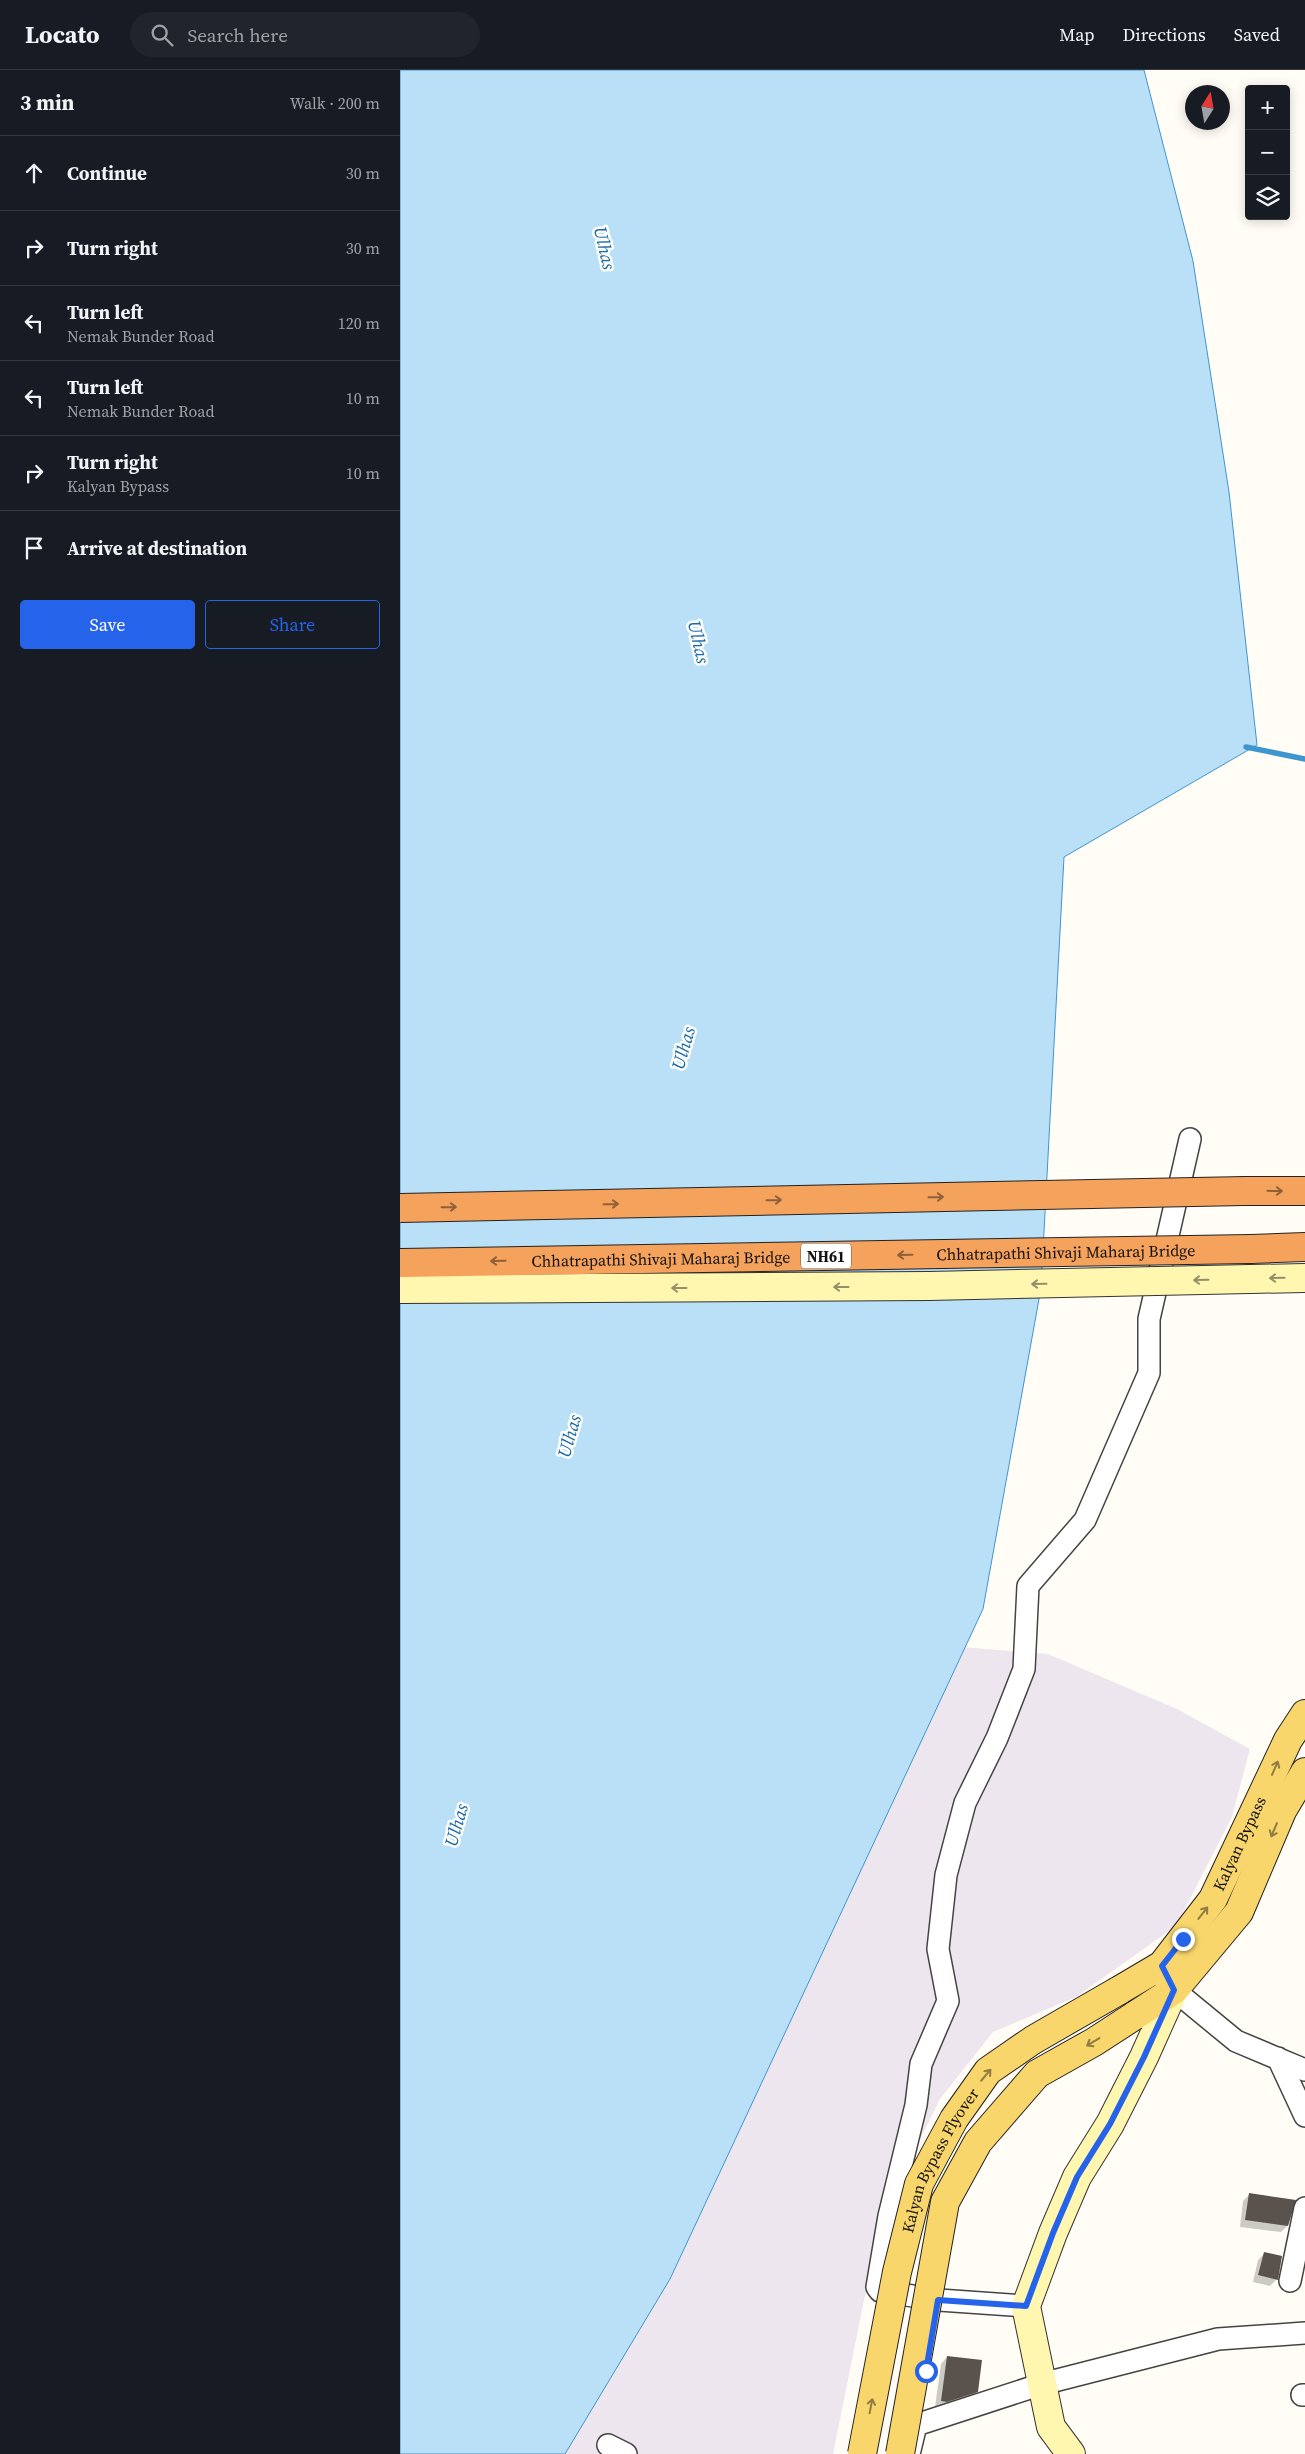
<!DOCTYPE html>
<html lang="en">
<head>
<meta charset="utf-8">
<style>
  :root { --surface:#171b24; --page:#20242c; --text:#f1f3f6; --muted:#9ea1a6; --line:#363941; --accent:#2563eb }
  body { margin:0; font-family:"Source Serif 4",serif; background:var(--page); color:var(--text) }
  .controls { position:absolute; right:15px; top:15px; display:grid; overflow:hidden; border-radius:5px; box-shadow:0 2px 12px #0003 }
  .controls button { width:45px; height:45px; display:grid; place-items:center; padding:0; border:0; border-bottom:1px solid var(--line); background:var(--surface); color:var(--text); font:25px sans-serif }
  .compass { position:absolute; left:785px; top:15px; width:45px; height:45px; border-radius:50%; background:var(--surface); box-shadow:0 2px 12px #0003; rotate:11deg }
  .stop { position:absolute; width:15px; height:15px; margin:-11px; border:4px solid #2563eb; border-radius:50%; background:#fff }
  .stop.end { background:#2563eb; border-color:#fff; box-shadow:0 1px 5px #0008 }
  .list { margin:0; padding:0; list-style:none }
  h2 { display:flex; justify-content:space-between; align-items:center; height:65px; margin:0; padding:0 20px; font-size:21px }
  h2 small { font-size:16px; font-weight:400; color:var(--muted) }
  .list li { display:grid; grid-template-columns:32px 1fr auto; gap:15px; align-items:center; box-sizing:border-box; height:75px; padding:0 20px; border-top:1px solid var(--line) }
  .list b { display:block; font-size:19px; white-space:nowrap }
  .list p { margin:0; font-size:16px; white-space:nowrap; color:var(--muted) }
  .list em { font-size:16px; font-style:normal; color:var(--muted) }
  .actions { display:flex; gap:10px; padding:15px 20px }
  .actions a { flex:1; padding:11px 0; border:1px solid var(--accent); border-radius:5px; text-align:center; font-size:18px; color:var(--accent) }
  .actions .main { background:var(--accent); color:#fff }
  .icon { flex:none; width:28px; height:28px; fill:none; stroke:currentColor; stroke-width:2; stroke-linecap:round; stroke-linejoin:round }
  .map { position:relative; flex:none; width:905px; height:2384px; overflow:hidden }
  header { display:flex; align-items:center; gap:30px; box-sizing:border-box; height:70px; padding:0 25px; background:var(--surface); border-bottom:1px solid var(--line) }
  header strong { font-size:24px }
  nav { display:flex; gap:28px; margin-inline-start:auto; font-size:18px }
  .search { width:350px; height:45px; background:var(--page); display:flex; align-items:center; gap:12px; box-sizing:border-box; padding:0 18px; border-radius:28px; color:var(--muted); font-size:19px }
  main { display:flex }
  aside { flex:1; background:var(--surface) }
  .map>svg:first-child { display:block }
  .industrial { fill:#eee6ef }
  .water { fill:#b9e0f7; stroke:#3f96cf }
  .shadow { fill:#0003 }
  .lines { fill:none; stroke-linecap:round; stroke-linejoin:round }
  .stream { stroke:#3f96cf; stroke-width:5.5 }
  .building { fill:#5a524d }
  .street-casing { stroke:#444; stroke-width:24 }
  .secondary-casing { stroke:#333; stroke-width:30 }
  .primary-casing { stroke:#222; stroke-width:30 }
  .highway-casing { stroke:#222; stroke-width:30 }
  .street { stroke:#fff; stroke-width:21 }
  .secondary { stroke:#fff6b0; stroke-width:28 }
  .primary { stroke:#f9d66b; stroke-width:28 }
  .highway { stroke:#f5a25d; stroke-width:28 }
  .secondary-bridge-casing { stroke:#333; stroke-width:30; stroke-linecap:butt }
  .primary-bridge-casing { stroke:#222; stroke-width:30; stroke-linecap:butt }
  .highway-bridge-casing { stroke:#222; stroke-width:30; stroke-linecap:butt }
  .secondary-bridge { stroke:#fff6b0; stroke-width:28 }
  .primary-bridge { stroke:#f9d66b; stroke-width:28 }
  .highway-bridge { stroke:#f5a25d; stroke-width:28 }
  .oneway { stroke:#8e613b }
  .oneway2 { stroke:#948f68 }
  .oneway3 { stroke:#917d42 }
  .route { stroke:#2563eb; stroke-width:6 }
  .labels { text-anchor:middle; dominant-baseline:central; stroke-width:5; stroke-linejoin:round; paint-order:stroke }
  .shield { fill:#fff; stroke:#585858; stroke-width:1 }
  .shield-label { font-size:15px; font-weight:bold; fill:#111 }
  .street-label { font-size:16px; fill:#111; stroke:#fff }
  .water-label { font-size:18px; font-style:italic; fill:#1768a6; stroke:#fff }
</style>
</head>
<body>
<header>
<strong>Locato</strong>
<div class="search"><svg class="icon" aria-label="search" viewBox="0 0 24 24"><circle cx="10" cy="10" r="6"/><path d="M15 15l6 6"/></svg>Search here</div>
<nav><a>Map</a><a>Directions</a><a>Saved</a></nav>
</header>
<main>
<aside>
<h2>3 min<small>Walk · 200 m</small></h2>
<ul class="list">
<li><svg class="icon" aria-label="ahead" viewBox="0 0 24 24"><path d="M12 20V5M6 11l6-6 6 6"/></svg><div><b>Continue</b></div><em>30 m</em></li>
<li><svg class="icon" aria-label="right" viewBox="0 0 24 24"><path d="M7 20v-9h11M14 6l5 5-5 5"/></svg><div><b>Turn right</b></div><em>30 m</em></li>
<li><svg class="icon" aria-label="left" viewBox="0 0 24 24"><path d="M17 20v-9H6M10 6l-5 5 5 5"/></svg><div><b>Turn left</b><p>Nemak Bunder Road</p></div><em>120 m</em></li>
<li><svg class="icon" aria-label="left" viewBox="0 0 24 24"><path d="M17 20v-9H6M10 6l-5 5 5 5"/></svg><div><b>Turn left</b><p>Nemak Bunder Road</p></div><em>10 m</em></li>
<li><svg class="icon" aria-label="right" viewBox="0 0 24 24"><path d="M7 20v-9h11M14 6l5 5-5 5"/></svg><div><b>Turn right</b><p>Kalyan Bypass</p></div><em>10 m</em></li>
<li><svg class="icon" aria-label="arrive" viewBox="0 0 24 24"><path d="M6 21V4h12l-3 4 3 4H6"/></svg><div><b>Arrive at destination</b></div></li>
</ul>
<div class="actions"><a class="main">Save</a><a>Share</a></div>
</aside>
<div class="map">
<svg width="905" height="2384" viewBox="0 0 905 2384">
  <rect width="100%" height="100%" fill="#fffdf5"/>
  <path class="industrial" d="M548,1576L648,1584L777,1639L850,1679L832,1747L776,1856L676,1927L593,1962L540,2029L480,2151L433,2384H153Z"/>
  <path class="water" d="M0,0H744L793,191L829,422L857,675L664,787L641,1218L583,1539L270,2209L165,2384H0Z"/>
  <path class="shadow" d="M850,2124L887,2156L881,2162L840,2157L843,2131Z
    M865,2183L877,2209L870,2216L853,2212L858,2190Z
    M547,2287L577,2321L570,2328L535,2337L541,2294Z"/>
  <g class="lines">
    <path class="stream" d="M846,677L905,689"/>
  </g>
  <path class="building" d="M849,2123L896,2130L888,2156L845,2150Z
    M864,2182L882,2186L878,2210L858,2205Z
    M547,2286L582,2290L578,2322L547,2332L541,2331Z"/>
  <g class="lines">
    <defs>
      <path id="street" d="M774,1920L836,1971L905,2000
        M878,1988L905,2046
        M890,2211L905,2138
        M626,2236L539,2230L480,2221L477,2217L489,2146L516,2035L521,1994L548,1931L538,1879L546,1805L565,1733L597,1668L624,1599L628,1516L685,1450L749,1303V1249L790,1069
        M902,2325H905
        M208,2375L226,2384
        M510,2380L516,2355L642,2314L818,2269L905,2263"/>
      <path id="secondary" d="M850,1209L905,1208
        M671,2384L651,2357L626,2236L653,2163L677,2107L710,2054L744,1987L774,1920L769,1910"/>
      <g id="primary">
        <path id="s1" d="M718,1921L762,1895L813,1829L888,1670L905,1644"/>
        <path d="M734,1946L774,1920L839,1842L882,1741L905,1702"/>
      </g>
      <path id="highway" d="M845,1121H905
        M851,1179L905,1177"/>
    </defs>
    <use href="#street" class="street-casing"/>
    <use href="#secondary" class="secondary-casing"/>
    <use href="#primary" class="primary-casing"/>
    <use href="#highway" class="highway-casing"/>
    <use href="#street" class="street"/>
    <use href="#secondary" class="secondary"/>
    <use href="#primary" class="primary"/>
    <use href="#highway" class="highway"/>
    <defs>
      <path id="secondary-bridge" d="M0,1219L529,1216L850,1209"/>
      <g id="primary-bridge">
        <path id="s2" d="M462,2384L497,2202L519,2114L554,2049L588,2001L633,1970L718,1921"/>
        <path d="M500,2384L545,2132L578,2072L637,2004L694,1972L734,1946"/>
      </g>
      <g id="highway-bridge">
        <path d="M0,1138L845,1121"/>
        <path id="s3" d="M0,1193L851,1179"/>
      </g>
    </defs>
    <use href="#secondary-bridge" class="secondary-bridge-casing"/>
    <use href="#primary-bridge" class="primary-bridge-casing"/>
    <use href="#highway-bridge" class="highway-bridge-casing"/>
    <use href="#secondary-bridge" class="secondary-bridge"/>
    <use href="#primary-bridge" class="primary-bridge"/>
    <use href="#highway-bridge" class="highway-bridge"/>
  </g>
  <defs><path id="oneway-shaft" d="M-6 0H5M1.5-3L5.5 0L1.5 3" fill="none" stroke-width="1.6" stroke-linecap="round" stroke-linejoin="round" transform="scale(1.25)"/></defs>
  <g class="oneway">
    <use href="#oneway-shaft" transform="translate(875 1121) rotate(1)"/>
    <use href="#oneway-shaft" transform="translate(536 1127) rotate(-1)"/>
    <use href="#oneway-shaft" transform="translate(374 1130) rotate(-1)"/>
    <use href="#oneway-shaft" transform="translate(211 1134) rotate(-1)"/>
    <use href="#oneway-shaft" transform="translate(49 1137) rotate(-1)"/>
    <use href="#oneway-shaft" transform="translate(505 1185) rotate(179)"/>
    <use href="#oneway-shaft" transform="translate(98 1191) rotate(179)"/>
  </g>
  <g class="oneway2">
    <use href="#oneway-shaft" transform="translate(877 1208) rotate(179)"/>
    <use href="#oneway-shaft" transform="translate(801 1210) rotate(179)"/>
    <use href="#oneway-shaft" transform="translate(639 1214) rotate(179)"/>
    <use href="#oneway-shaft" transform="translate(441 1217) rotate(180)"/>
    <use href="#oneway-shaft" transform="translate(279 1218) rotate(180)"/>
  </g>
  <g class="oneway3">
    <use href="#oneway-shaft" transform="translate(875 1698) rotate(-66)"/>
    <use href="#oneway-shaft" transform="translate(874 1760) rotate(113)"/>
    <use href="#oneway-shaft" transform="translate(803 1843) rotate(-52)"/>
    <use href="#oneway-shaft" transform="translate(693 1972) rotate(149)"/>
    <use href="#oneway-shaft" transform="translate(586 2005) rotate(-50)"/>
    <use href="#oneway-shaft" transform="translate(471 2336) rotate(-79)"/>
  </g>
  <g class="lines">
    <path class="route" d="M526,2301L538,2230L626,2236L653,2163L677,2107L710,2054L744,1987L774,1920L762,1896L783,1869"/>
  </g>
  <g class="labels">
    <rect class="shield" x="401" y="1173.5" width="50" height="25" rx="4"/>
    <g class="shield-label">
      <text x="426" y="1186">NH61</text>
    </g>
    <g class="street-label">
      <text stroke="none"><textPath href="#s3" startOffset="666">Chhatrapathi Shivaji Maharaj Bridge</textPath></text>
      <text stroke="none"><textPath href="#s3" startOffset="261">Chhatrapathi Shivaji Maharaj Bridge</textPath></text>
      <text stroke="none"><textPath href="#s1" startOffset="196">Kalyan Bypass</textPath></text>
      <text stroke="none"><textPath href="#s2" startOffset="306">Kalyan Bypass Flyover</textPath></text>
    </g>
    <g class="water-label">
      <text transform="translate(205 178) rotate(77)">Ulhas</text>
      <text transform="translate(299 572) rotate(77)">Ulhas</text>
      <text transform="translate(283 978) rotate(-74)">Ulhas</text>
      <text transform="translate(169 1366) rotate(-74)">Ulhas</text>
      <text transform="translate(56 1755) rotate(-74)">Ulhas</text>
    </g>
  </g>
</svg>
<div class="controls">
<button>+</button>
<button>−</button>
<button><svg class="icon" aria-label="layers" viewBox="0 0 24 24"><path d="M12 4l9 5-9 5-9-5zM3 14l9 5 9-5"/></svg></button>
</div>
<svg class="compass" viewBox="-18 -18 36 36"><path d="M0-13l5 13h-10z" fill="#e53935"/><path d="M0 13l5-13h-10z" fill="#9ea1a6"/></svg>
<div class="stop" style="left:526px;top:2301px"></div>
<div class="stop end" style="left:783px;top:1869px"></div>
</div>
</main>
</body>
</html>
